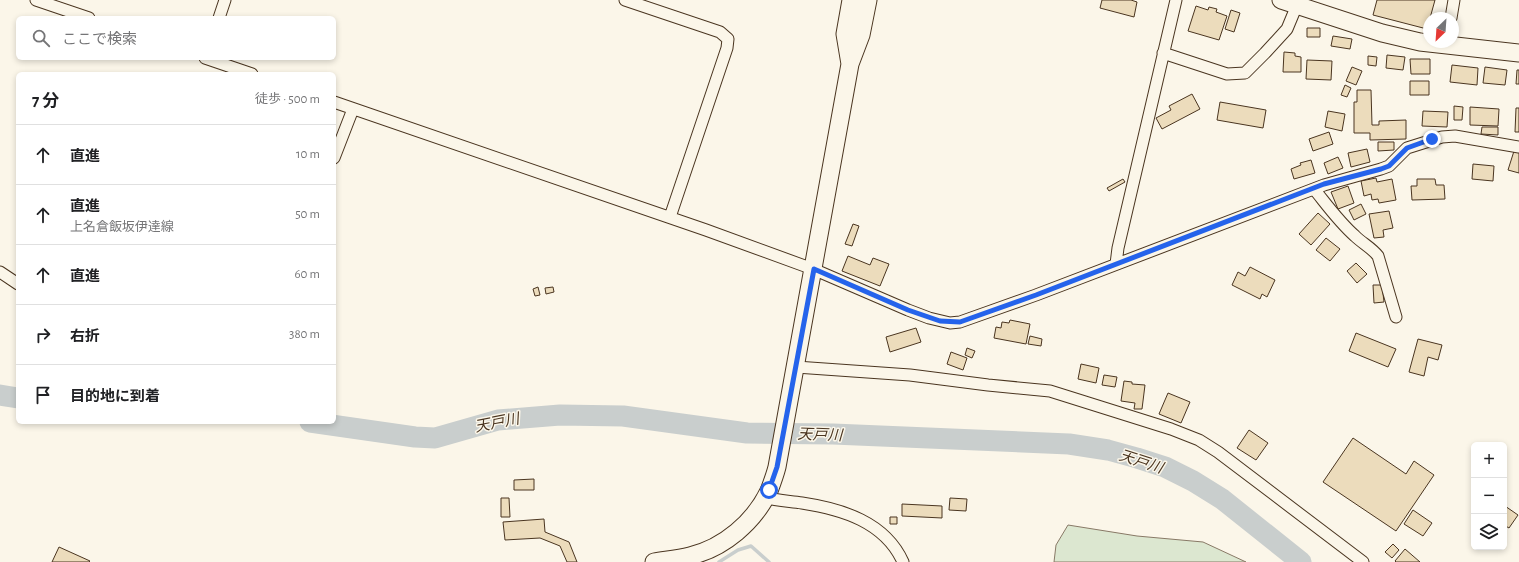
<!DOCTYPE html>
<html lang="ja">
<head>
<meta charset="utf-8">
<style>
  :root { --surface:#fff; --page:#f6f6f6; --text:#202124; --muted:#757577; --line:#e0e0e0 }
  body { margin:0; font-family:"Alegreya Sans","Noto Sans JP",sans-serif; background:var(--page); color:var(--text) }
  .controls { position:absolute; right:12px; bottom:12px; display:grid; overflow:hidden; border-radius:6px; box-shadow:0 2px 6px #0003 }
  .controls button { width:36px; height:36px; display:grid; place-items:center; padding:0; border:0; border-bottom:1px solid var(--line); background:var(--surface); color:var(--text); font:20px sans-serif }
  .compass { position:absolute; left:1423px; top:12px; width:36px; height:36px; border-radius:50%; background:var(--surface); box-shadow:0 2px 6px #0003; rotate:205deg }
  .stop { position:absolute; width:12px; height:12px; margin:-9px; border:3px solid #2563eb; border-radius:50%; background:#fff }
  .stop.end { background:#2563eb; border-color:#fff; box-shadow:0 1px 4px #0008 }
  .list { margin:0; padding:0; list-style:none }
  h2 { display:flex; justify-content:space-between; align-items:center; height:52px; margin:0; padding:0 16px; font-size:17px }
  h2 small { font-size:13px; font-weight:400; color:var(--muted) }
  .list li { display:grid; grid-template-columns:26px 1fr auto; gap:12px; align-items:center; box-sizing:border-box; height:60px; padding:0 16px; border-top:1px solid var(--line) }
  .list b { display:block; font-size:15px; white-space:nowrap }
  .list p { margin:0; font-size:13px; white-space:nowrap; color:var(--muted) }
  .list em { font-size:13px; font-style:normal; color:var(--muted) }
  .icon { flex:none; width:22px; height:22px; fill:none; stroke:currentColor; stroke-width:2; stroke-linecap:round; stroke-linejoin:round }
  .map { position:relative; flex:none; width:1519px; height:562px; overflow:hidden }
  .search { position:absolute; background:var(--surface); box-shadow:0 2px 6px #0003; left:16px; top:16px; width:320px; height:44px; display:flex; align-items:center; gap:10px; box-sizing:border-box; padding:0 14px; border-radius:6px; color:var(--muted); font-size:15px }
  .panel { position:absolute; background:var(--surface); box-shadow:0 2px 6px #0003; left:16px; top:72px; width:320px; height:352px; border-radius:6px }
  .map>svg:first-child { display:block }
  .green { fill:#dce7d0; stroke:#887966 }
  .lines { fill:none; stroke-linecap:round; stroke-linejoin:round }
  .stream { stroke:#c9cecd; stroke-width:3.5 }
  .river { stroke:#c9cecd; stroke-width:21 }
  .building { fill:#ecdcbc; stroke:#4a3520 }
  .street-casing { stroke:#4a3520; stroke-width:13 }
  .primary-casing { stroke:#4a3520; stroke-width:19 }
  .street { stroke:#fbf6e9; stroke-width:11 }
  .primary { stroke:#fbf6e9; stroke-width:17 }
  .route { stroke:#2563eb; stroke-width:5 }
  .labels { text-anchor:middle; dominant-baseline:central; stroke-width:3; stroke-linejoin:round; paint-order:stroke }
  .water-label { font-size:15px; font-style:italic; fill:#4a3520; stroke:#fbf6e9 }
</style>
</head>
<body>
<div class="map">
<svg width="1519" height="562" viewBox="0 0 1519 562">
  <rect width="100%" height="100%" fill="#fbf6e9"/>
  <path class="green" d="M1068,525L1137,536L1203,542L1246,562H1054L1056,545Z"/>
  <g class="lines">
    <path class="stream" d="M719,562L738,550L751,546L769,562"/>
    <path class="river" d="M0,395L18,398
      M310,422L415,437L435,438L498,420L560,415L623,416L747,433L833,434L1069,444L1108,450L1137,458L1165,467L1193,481L1222,499L1301,562"/>
  </g>
  <path class="building" d="M1102,0H1131L1137,2L1134,17L1100,8Z
    M1377,0H1435L1427,29L1373,15Z
    M1196,6L1208,10L1209,7L1217,9L1216,12L1227,16L1219,40L1188,31Z
    M1231,10L1240,13L1234,32L1225,29Z
    M1307,28H1320V37H1307Z
    M1333,36L1352,39L1350,49L1331,46Z
    M1284,52L1295,53V56L1301,57V72H1283Z
    M1387,55L1405,57L1403,70L1386,68Z
    M1368,56L1377,57L1376,66L1368,65Z
    M1410,59H1430V74H1411Z
    M1307,60L1332,61L1331,80L1306,79Z
    M1452,65L1478,68L1477,85L1450,82Z
    M1352,67L1362,71L1356,85L1346,81Z
    M1485,67L1507,70L1505,85L1483,83Z
    M1517,70H1519V84H1516Z
    M1410,81H1429V95H1410Z
    M1345,85L1351,88L1347,97L1341,95Z
    M1357,90H1371L1372,125H1379V121L1406,120V139L1370,140V133H1354V102H1357Z
    M1192,94L1200,109L1162,129L1156,118L1171,110L1169,106Z
    M1220,102L1266,110L1263,128L1217,120Z
    M1454,106L1463,107L1462,120H1454Z
    M1470,107L1499,109L1498,126L1470,125Z
    M1516,108H1519V132H1515Z
    M1328,111L1345,114L1342,131L1325,127Z
    M1423,111L1448,112L1447,127L1422,126Z
    M1482,127H1498V135L1481,134Z
    M1329,132L1333,144L1313,151L1309,139Z
    M1378,142H1394V150L1378,151Z
    M1367,149L1370,162L1351,167L1348,153Z
    M1514,151L1519,152V173L1508,170Z
    M1338,157L1343,168L1328,174L1324,163Z
    M1311,160L1315,173L1294,179L1291,169L1301,165L1300,163Z
    M1473,164L1494,166L1493,181L1472,179Z
    M1376,178L1377,182L1392,179L1396,200L1379,203L1378,199L1372,200L1371,194L1364,196L1361,181Z
    M1123,179L1125,182L1109,191L1107,188Z
    M1417,179H1435L1436,185H1444L1445,199L1412,200L1411,186H1417Z
    M1348,186L1354,203L1338,209L1331,192Z
    M1361,204L1366,214L1354,220L1349,210Z
    M1389,211L1393,228L1383,230L1384,237L1374,238L1369,214Z
    M1318,213L1330,224L1311,245L1299,234Z
    M853,224L859,226L852,246L845,244Z
    M1326,238L1340,249L1330,261L1316,250Z
    M848,256L870,265L873,258L889,264L880,286L842,271Z
    M1356,263L1367,274L1357,283L1347,271Z
    M1250,267L1275,280L1267,297L1262,294L1260,299L1232,285L1238,272L1245,276Z
    M1373,285H1382L1384,302L1374,303Z
    M538,287L540,295L535,296L533,289Z
    M553,287L554,292L546,294L545,288Z
    M1010,320L1030,324L1026,344L994,338L996,327L1001,328L1002,322L1009,323Z
    M916,328L921,342L890,352L886,337Z
    M1356,333L1396,349L1388,367L1349,351Z
    M1030,336L1042,339L1041,346L1028,344Z
    M1418,339L1442,345L1438,360L1428,357L1424,376L1409,372Z
    M967,348L975,351L972,358L965,355Z
    M951,352L967,358L963,370L947,364Z
    M1081,364L1099,368L1096,383L1078,379Z
    M1104,375L1117,377L1115,387L1102,385Z
    M1124,381L1132,382V384L1145,385L1142,409H1134L1135,403L1121,401Z
    M1168,393L1190,402L1181,423L1159,414Z
    M1249,430L1268,443L1256,460L1237,448Z
    M1353,438L1406,474L1414,461L1434,475L1396,531L1323,482Z
    M534,479V490H514V480Z
    M501,498H509L510,517H501Z
    M950,498L967,499L966,511L949,510Z
    M902,504L942,506V518L902,516Z
    M1505,506L1518,515L1509,528L1504,525V508Z
    M1413,510L1432,523L1423,536L1404,524Z
    M890,517H897V524H890Z
    M544,519L545,532L569,542L577,562H567L560,546L540,538L505,540L503,522Z
    M1393,544L1399,550L1392,558L1385,552Z
    M59,547L90,561L89,562H52Z
    M1405,549L1420,562H1396L1395,561Z"/>
  <g class="lines">
    <defs>
      <path id="street" d="M36,0L89,18
        M625,0L720,32L728,39L727,48L670,217
        M219,18L225,0
        M1451,18L1454,0
        M1163,53L1227,74L1245,73L1265,53L1287,29L1297,5
        M205,58L252,74
        M334,102L706,230L813,269L908,310L929,318L950,323L960,322L1036,295L1324,185L1381,169L1389,166L1407,148L1442,137L1455,136L1519,147
        M334,158L353,109
        M1314,189C1327,205 1339,222 1355,236C1362,243 1372,248 1378,256L1396,317
        M1116,264L1118,248L1176,0
        M0,272L18,284
        M796,367L910,375L988,385L1050,391L1171,429L1199,440L1218,452L1363,562
        M765,497C777,501 789,501 802,503C842,509 885,522 903,562"/>
      <path id="primary" d="M1281,0L1382,33L1420,42L1519,53
        M850,64L845,34L851,0
        M654,562C666,560 678,559 690,556C724,548 754,522 769,491C772,483 775,475 777,467L850,64L861,35L868,0"/>
    </defs>
    <use href="#street" class="street-casing"/>
    <use href="#primary" class="primary-casing"/>
    <use href="#street" class="street"/>
    <use href="#primary" class="primary"/>
  </g>
  <g class="lines">
    <path class="route" d="M769,490L777,467L814,269L908,310L940,321L960,322L1036,295L1324,184L1381,169L1389,166L1407,148L1432,139"/>
  </g>
  <g class="labels">
    <g class="water-label">
      <text transform="translate(497 423) rotate(-11)">天戸川</text>
      <text transform="translate(820 435) rotate(2)">天戸川</text>
      <text transform="translate(1141 462) rotate(18)">天戸川</text>
    </g>
  </g>
</svg>
<div class="controls">
<button>+</button>
<button>−</button>
<button><svg class="icon" aria-label="layers" viewBox="0 0 24 24"><path d="M12 4l9 5-9 5-9-5zM3 14l9 5 9-5"/></svg></button>
</div>
<svg class="compass" viewBox="-18 -18 36 36"><path d="M0-13l5 13h-10z" fill="#e53935"/><path d="M0 13l5-13h-10z" fill="#757577"/></svg>
<div class="stop" style="left:769px;top:490px"></div>
<div class="stop end" style="left:1432px;top:139px"></div>
<div class="search"><svg class="icon" aria-label="search" viewBox="0 0 24 24"><circle cx="10" cy="10" r="6"/><path d="M15 15l6 6"/></svg>ここで検索</div>
<section class="panel">
<h2>7 分<small>徒歩 · 500 m</small></h2>
<ul class="list">
<li><svg class="icon" aria-label="ahead" viewBox="0 0 24 24"><path d="M12 20V5M6 11l6-6 6 6"/></svg><div><b>直進</b></div><em>10 m</em></li>
<li><svg class="icon" aria-label="ahead" viewBox="0 0 24 24"><path d="M12 20V5M6 11l6-6 6 6"/></svg><div><b>直進</b><p>上名倉飯坂伊達線</p></div><em>50 m</em></li>
<li><svg class="icon" aria-label="ahead" viewBox="0 0 24 24"><path d="M12 20V5M6 11l6-6 6 6"/></svg><div><b>直進</b></div><em>60 m</em></li>
<li><svg class="icon" aria-label="right" viewBox="0 0 24 24"><path d="M7 20v-9h11M14 6l5 5-5 5"/></svg><div><b>右折</b></div><em>380 m</em></li>
<li><svg class="icon" aria-label="arrive" viewBox="0 0 24 24"><path d="M6 21V4h12l-3 4 3 4H6"/></svg><div><b>目的地に到着</b></div></li>
</ul>
</section>
</div>
</body>
</html>
